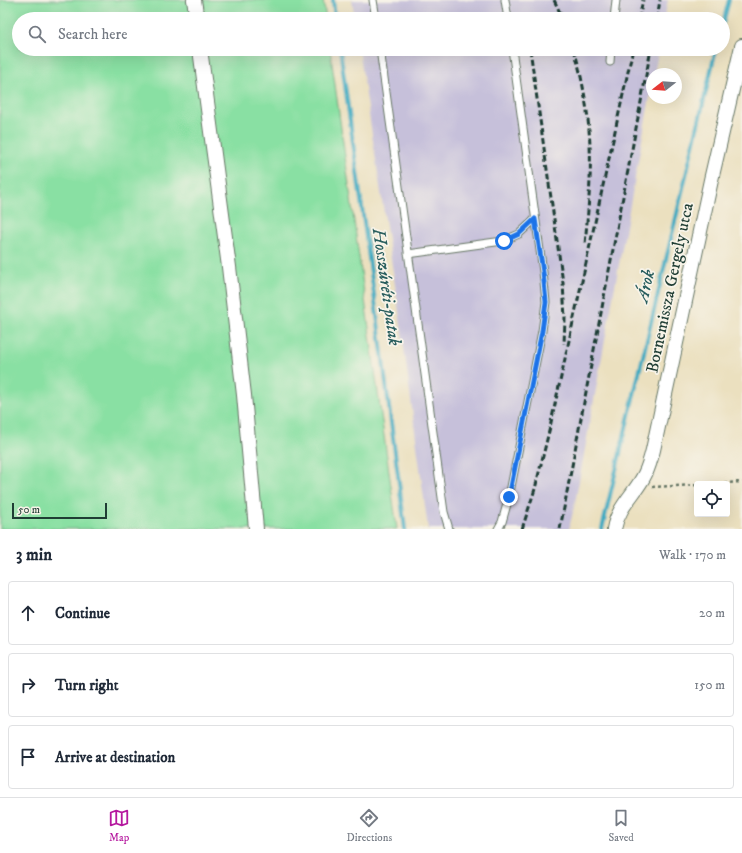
<!DOCTYPE html>
<html lang="en">
<head>
<meta charset="utf-8">
<style>
  :root { --surface:#fff; --page:#f2f2f3; --text:#1f2937; --muted:#747a83; --line:#e0e1e3; --accent:#b5179e }
  body { margin:0; font-family:"IM FELL DW Pica",serif; background:var(--page); color:var(--text) }
  .controls { position:absolute; right:12px; bottom:12px; display:grid; overflow:hidden; border-radius:4px; box-shadow:0 4px 16px #0002 }
  .controls button { width:36px; height:36px; display:grid; place-items:center; padding:0; border:0; border-bottom:1px solid var(--line); background:var(--surface); color:var(--text); font:20px sans-serif }
  .compass { position:absolute; left:646px; top:68px; width:36px; height:36px; border-radius:50%; background:var(--surface); box-shadow:0 4px 16px #0002; rotate:253deg }
  .scale { position:absolute; left:12px; bottom:10px; width:95px; box-sizing:border-box; padding-left:4px; border:2px solid #1f3d34; border-top:0; font-size:11px; line-height:14px; white-space:nowrap; color:#1f3d34; -webkit-text-stroke:3px #f7f3e8; paint-order:stroke }
  .stop { position:absolute; width:12px; height:12px; margin:-9px; border:3px solid #1a73e8; border-radius:50%; background:#fff }
  .stop.end { background:#1a73e8; border-color:#fff; box-shadow:0 1px 4px #0008 }
  .list { margin:0; padding:0; list-style:none }
  h2 { display:flex; justify-content:space-between; align-items:center; height:52px; margin:0; padding:0 16px; font-size:17px }
  h2 small { font-size:13px; font-weight:400; color:var(--muted) }
  .list li { display:grid; grid-template-columns:26px 1fr auto; gap:12px; align-items:center; box-sizing:border-box; height:64px; margin:0 8px 8px; padding:0 8px; border:1px solid var(--line); border-radius:4px }
  .list b { display:block; font-size:15px; white-space:nowrap }
  .list em { font-size:13px; font-style:normal; color:var(--muted) }
  .icon { flex:none; width:22px; height:22px; fill:none; stroke:currentColor; stroke-width:2; stroke-linecap:round; stroke-linejoin:round }
  .map { position:relative; flex:none; width:742px; height:529px; overflow:hidden }
  .search { position:absolute; background:var(--surface); box-shadow:0 4px 16px #0002; left:12px; right:12px; top:12px; height:44px; display:flex; align-items:center; gap:10px; box-sizing:border-box; padding:0 14px; border-radius:22px; color:var(--muted); font-size:15px }
  .sheet { height:268px; background:var(--surface) }
  nav { display:flex; justify-content:space-around; align-items:center; box-sizing:border-box; height:56px; border-top:1px solid var(--line); background:var(--surface); font-size:11px; color:var(--muted) }
  nav a { display:grid; justify-items:center; gap:2px }
  nav .on { color:var(--accent) }
  .map>svg:first-child { display:block }
  .industrial { fill:#c6c0da }
  .green { fill:#89e0a3; stroke:#548e6c }
  .lines { fill:none; stroke-linecap:round; stroke-linejoin:round }
  .stream { stroke:#41aac1; stroke-width:4 }
  .service-casing { stroke:#667665; stroke-width:9 }
  .minor-casing { stroke:#667665; stroke-width:16 }
  .path { stroke:#667665; stroke-width:2.5; stroke-dasharray:3 3; stroke-linecap:butt }
  .service { stroke:#fff; stroke-width:7 }
  .minor { stroke:#fff; stroke-width:14 }
  .rail { stroke:#1f3d34; stroke-width:3; stroke-dasharray:6 3; stroke-linecap:butt }
  .route { stroke:#1a73e8; stroke-width:5 }
  .labels { text-anchor:middle; dominant-baseline:central; stroke-width:3.5; stroke-linejoin:round; paint-order:stroke }
  .street-label { font-size:17px; fill:#1f3d34; stroke:#f7f3e8 }
  .water-label { font-size:18px; font-style:italic; fill:#295e5e; stroke:#f7f3e8 }
</style>
</head>
<body>
<div class="map">
<svg width="742" height="529" viewBox="0 0 742 529">
  <rect width="100%" height="100%" fill="#f7f3e8"/>
  <filter id="ink" filterUnits="userSpaceOnUse"><feTurbulence type="fractalNoise" baseFrequency=".025" numOctaves="2"/><feDisplacementMap in="SourceGraphic" scale="8" xChannelSelector="R" yChannelSelector="G"/><feConvolveMatrix kernelMatrix="1 2 1 2 8 2 1 2 1" color-interpolation-filters="sRGB"/></filter>
  <filter id="wash" filterUnits="userSpaceOnUse"><feTurbulence type="fractalNoise" baseFrequency=".012" numOctaves="4" result="noise"/><feDisplacementMap in="SourceGraphic" scale="16" xChannelSelector="R" yChannelSelector="G"/><feGaussianBlur stdDeviation="0.9" result="paint"/><feColorMatrix in="noise" values="0 0 0 0 0 0 0 0 0 0 0 0 0 0 0 0 0 1.4 0 .05"/><feComposite in="paint" operator="in"/></filter>
  <g filter="url(#wash)">
    <rect width="100%" height="100%" fill="#ebe0bf"/>
    <path class="industrial" d="M352,0H668L664,19H355Z
      M359,49H659L654,74H652V86L575,503L569,529H428L400,318Z"/>
    <path class="green" d="M0,0H323L326,19H19V49H330L397,529H0Z"/>
    <g class="lines">
      <path class="stream" d="M333,0L335,19
        M723,23L729,0
        M340,49L378,323L405,529
        M602,529L716,49"/>
    </g>
  </g>
  <g filter="url(#ink)">
    <g class="lines">
      <defs>
        <path id="service" d="M373,0L376,19
          M505,0L508,19
          M614,19L616,0
          M380,49L444,512L449,529
          M610,62L611,49
          M408,254L503,241L519,234L535,219
          M498,529L502,522L509,497L542,331L546,302L543,272L512,49"/>
        <path id="minor" d="M194,0L197,19
          M200,49L229,267L244,395L256,529
          M614,529C618,506 636,493 645,474C649,466 651,458 653,450L711,180L742,46"/>
      </defs>
      <use href="#service" class="service-casing"/>
      <use href="#minor" class="minor-casing"/>
      <path class="path" d="M706,484L742,482
        M652,487L697,485"/>
      <use href="#service" class="service"/>
      <use href="#minor" class="minor"/>
      <path class="rail" d="M554,0L563,19
        M639,19L643,0
        M657,19L660,0
        M530,49L563,283L565,319L564,344
        M574,49C586,91 592,135 590,180C589,201 587,223 585,244
        M522,529L535,489L550,427L633,49
        M560,529L651,49"/>
    </g>
  </g>
  <g class="lines" filter="url(#ink)">
    <path class="route" d="M504,241L519,234L535,219L543,272L546,302L542,331L509,497"/>
  </g>
  <g class="labels">
    <g class="street-label">
      <text transform="translate(670 288) rotate(-78)">Bornemissza Gergely utca</text>
    </g>
    <g class="water-label">
      <text transform="translate(646 286) rotate(-77)">Árok</text>
      <text transform="translate(386 287) rotate(82)">Hosszúréti-patak</text>
    </g>
  </g>
</svg>
<div class="controls">
<button><svg class="icon" aria-label="locate" viewBox="0 0 24 24"><circle cx="12" cy="12" r="6"/><path d="M12 2v4M12 18v4M2 12h4M18 12h4"/></svg></button>
</div>
<svg class="compass" viewBox="-18 -18 36 36"><path d="M0-13l5 13h-10z" fill="#e53935"/><path d="M0 13l5-13h-10z" fill="#747a83"/></svg>
<div class="scale">50 m</div>
<div class="stop" style="left:504px;top:241px"></div>
<div class="stop end" style="left:509px;top:497px"></div>
<div class="search"><svg class="icon" aria-label="search" viewBox="0 0 24 24"><circle cx="10" cy="10" r="6"/><path d="M15 15l6 6"/></svg>Search here</div>
</div>
<section class="sheet">
<h2>3 min<small>Walk · 170 m</small></h2>
<ul class="list">
<li><svg class="icon" aria-label="ahead" viewBox="0 0 24 24"><path d="M12 20V5M6 11l6-6 6 6"/></svg><div><b>Continue</b></div><em>20 m</em></li>
<li><svg class="icon" aria-label="right" viewBox="0 0 24 24"><path d="M7 20v-9h11M14 6l5 5-5 5"/></svg><div><b>Turn right</b></div><em>150 m</em></li>
<li><svg class="icon" aria-label="arrive" viewBox="0 0 24 24"><path d="M6 21V4h12l-3 4 3 4H6"/></svg><div><b>Arrive at destination</b></div></li>
</ul>
</section>
<nav>
<a class="on"><svg class="icon" aria-label="map" viewBox="0 0 24 24"><path d="M3 6l6-2 6 2 6-2v14l-6 2-6-2-6 2zM9 4v14M15 6v14"/></svg>Map</a>
<a><svg class="icon" aria-label="directions" viewBox="0 0 24 24"><path d="M12 3l9 9-9 9-9-9zM9 14v-3h6M13 9l2 2-2 2"/></svg>Directions</a>
<a><svg class="icon" aria-label="saved" viewBox="0 0 24 24"><path d="M7 4h10v16l-5-4-5 4z"/></svg>Saved</a>
</nav>
</body>
</html>
